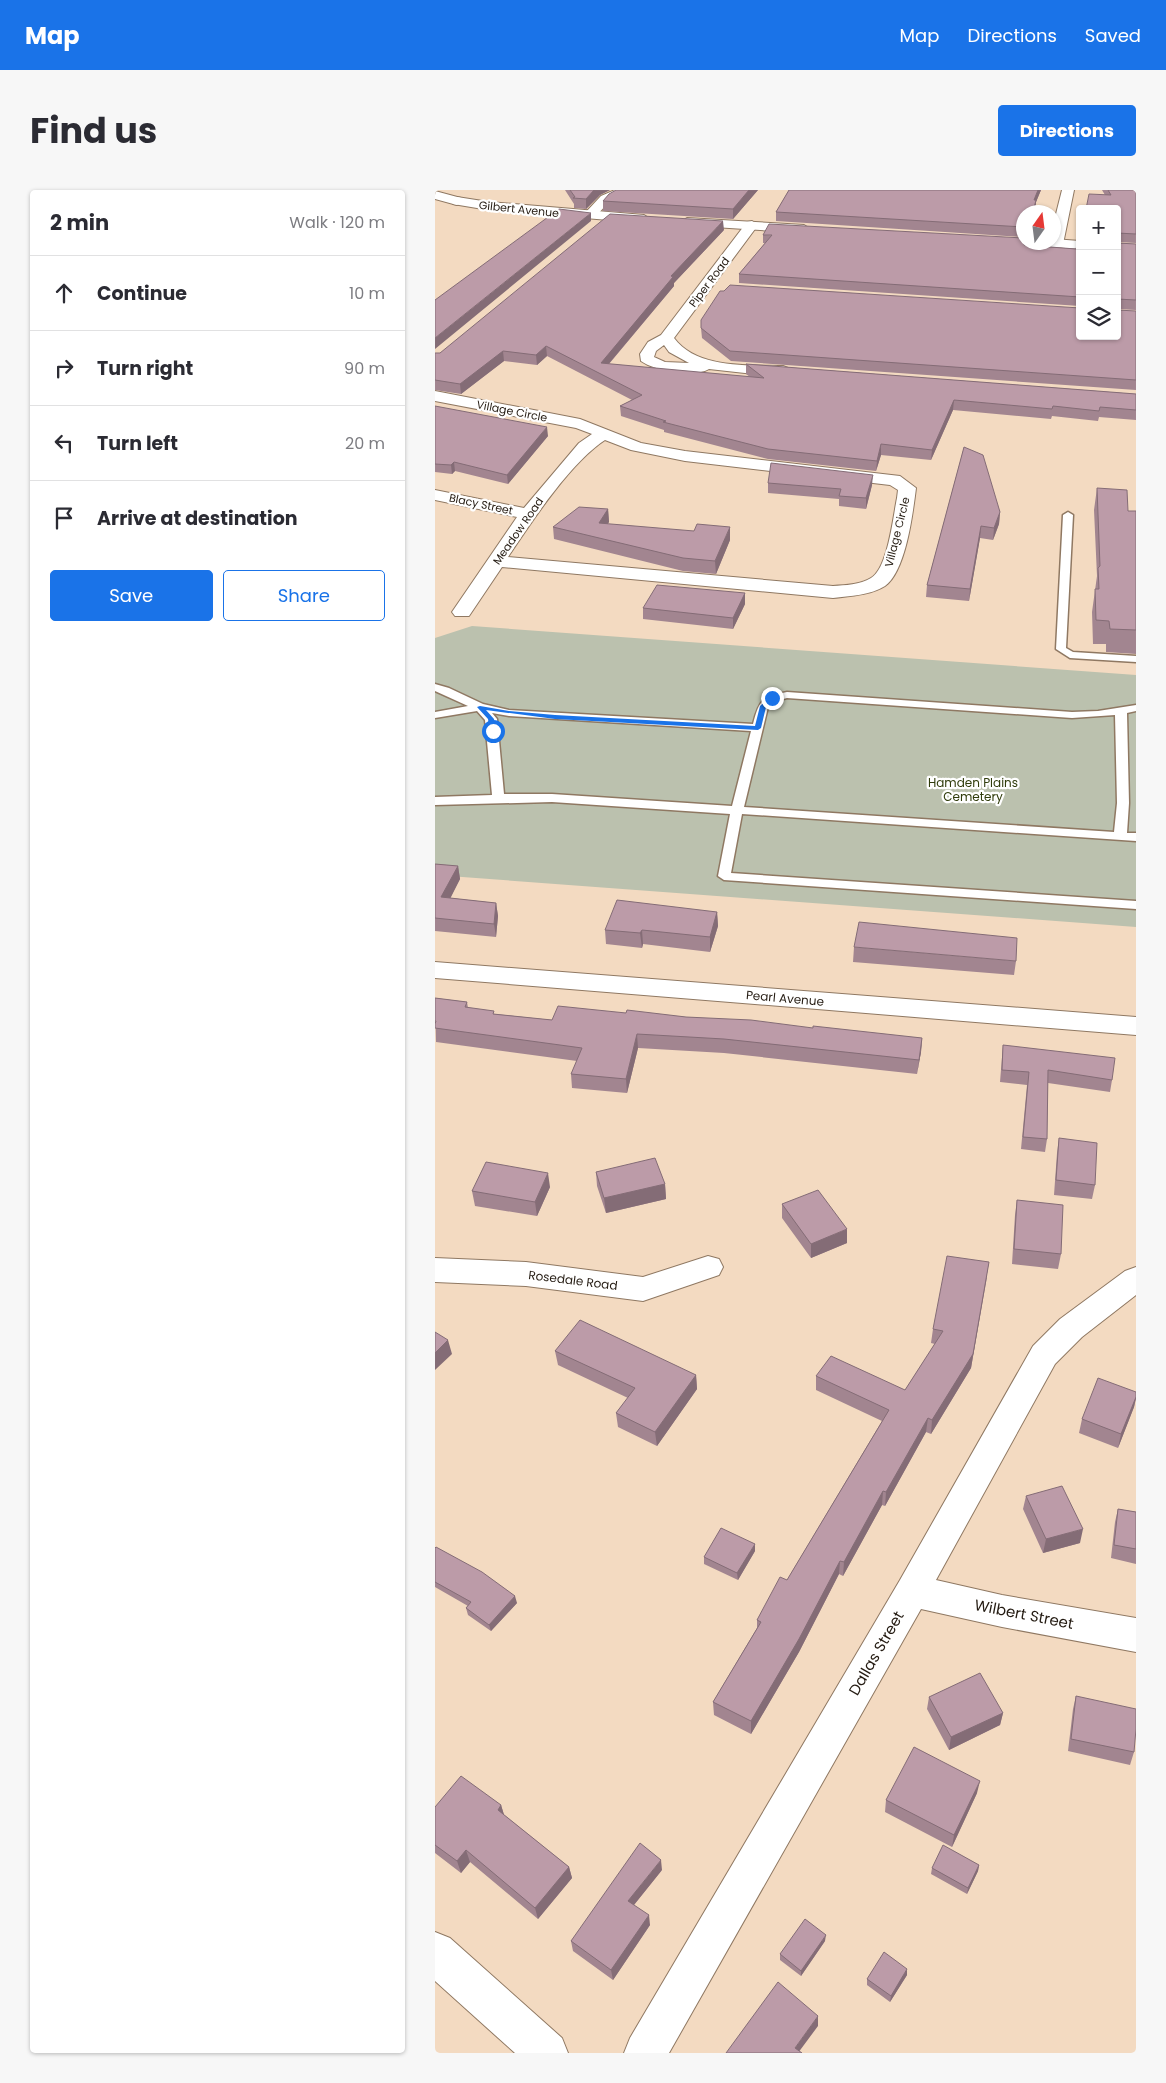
<!DOCTYPE html>
<html lang="en">
<head>
<meta charset="utf-8">
<style>
  :root { --surface:#fff; --page:#f7f7f7; --text:#2b2b33; --muted:#7c7c81; --line:#e1e1e2; --accent:#1a73e8 }
  body { margin:0; font-family:Poppins,sans-serif; background:var(--page); color:var(--text) }
  .controls { position:absolute; right:15px; top:15px; display:grid; overflow:hidden; border-radius:5px; box-shadow:0 1px 4px #0004 }
  .controls button { width:45px; height:45px; display:grid; place-items:center; padding:0; border:0; border-bottom:1px solid var(--line); background:var(--surface); color:var(--text); font:25px sans-serif }
  .compass { position:absolute; left:581px; top:15px; width:45px; height:45px; border-radius:50%; background:var(--surface); box-shadow:0 1px 4px #0004; rotate:14deg }
  .stop { position:absolute; width:15px; height:15px; margin:-11px; border:4px solid #1a73e8; border-radius:50%; background:#fff }
  .stop.end { background:#1a73e8; border-color:#fff; box-shadow:0 1px 5px #0008 }
  .list { margin:0; padding:0; list-style:none }
  h2 { display:flex; justify-content:space-between; align-items:center; height:65px; margin:0; padding:0 20px; font-size:21px }
  h2 small { font-size:16px; font-weight:400; color:var(--muted) }
  .list li { display:grid; grid-template-columns:32px 1fr auto; gap:15px; align-items:center; box-sizing:border-box; height:75px; padding:0 20px; border-top:1px solid var(--line) }
  .list b { display:block; font-size:19px; white-space:nowrap }
  .list em { font-size:16px; font-style:normal; color:var(--muted) }
  .actions { display:flex; gap:10px; padding:15px 20px }
  .actions a { flex:1; padding:11px 0; border:1px solid var(--accent); border-radius:5px; text-align:center; font-size:18px; color:var(--accent) }
  .actions .main { background:var(--accent); color:#fff }
  .icon { flex:none; width:28px; height:28px; fill:none; stroke:currentColor; stroke-width:2; stroke-linecap:round; stroke-linejoin:round }
  .map { position:relative; flex:none; width:701px; height:1863px; overflow:hidden; border-radius:5px }
  header { display:flex; align-items:center; gap:30px; box-sizing:border-box; height:70px; padding:0 25px; background:var(--accent); color:#fff }
  header strong { font-size:24px }
  nav { display:flex; gap:28px; margin-inline-start:auto; font-size:18px }
  .intro { display:flex; align-items:center; justify-content:space-between; box-sizing:border-box; height:120px; padding:0 30px }
  h1 { margin:0; font-size:35px }
  .button { padding:12px 22px; border-radius:5px; background:var(--accent); color:#fff; font-size:18px; font-weight:700 }
  main { display:flex; gap:30px; padding:0 30px }
  aside { flex:1; background:var(--surface); border-radius:5px; box-shadow:0 1px 4px #0004 }
  .map>svg:first-child { display:block }
  .green { fill:#bbc1ae }
  .lines { fill:none; stroke-linecap:round; stroke-linejoin:round }
  .service-casing { stroke:#8f7862; stroke-width:3 }
  .minor-casing { stroke:#8f7862; stroke-width:2 }
  .tertiary-casing { stroke:#8f7862; stroke-width:2 }
  .service { fill:#fff; fill-rule:evenodd }
  .minor { fill:#fff; fill-rule:evenodd }
  .tertiary { fill:#fff; fill-rule:evenodd }
  .wall { fill:#a28590 }
  .shaded-wall { fill:#846c76 }
  .building { fill:#bc9ba8; stroke:#846c76 }
  .route { fill:#1a73e8 }
  .labels { text-anchor:middle; dominant-baseline:central; stroke-width:4.5; stroke-linejoin:round; paint-order:stroke }
  .far-street-label { font-size:11px; fill:#241b12; stroke:#fff }
  .park-label { font-size:12px; fill:#303c0b; stroke:#fff }
  .street-label { font-size:12px; fill:#241b12; stroke:#fff }
  .near-street-label { font-size:15px; fill:#241b12; stroke:#fff }
</style>
</head>
<body>
<header>
<strong>Map</strong>
<nav><a>Map</a><a>Directions</a><a>Saved</a></nav>
</header>
<div class="intro"><h1>Find us</h1><a class="button">Directions</a></div>
<main>
<aside>
<h2>2 min<small>Walk · 120 m</small></h2>
<ul class="list">
<li><svg class="icon" aria-label="ahead" viewBox="0 0 24 24"><path d="M12 20V5M6 11l6-6 6 6"/></svg><div><b>Continue</b></div><em>10 m</em></li>
<li><svg class="icon" aria-label="right" viewBox="0 0 24 24"><path d="M7 20v-9h11M14 6l5 5-5 5"/></svg><div><b>Turn right</b></div><em>90 m</em></li>
<li><svg class="icon" aria-label="left" viewBox="0 0 24 24"><path d="M17 20v-9H6M10 6l-5 5 5 5"/></svg><div><b>Turn left</b></div><em>20 m</em></li>
<li><svg class="icon" aria-label="arrive" viewBox="0 0 24 24"><path d="M6 21V4h12l-3 4 3 4H6"/></svg><div><b>Arrive at destination</b></div></li>
</ul>
<div class="actions"><a class="main">Save</a><a>Share</a></div>
</aside>
<div class="map">
<svg width="701" height="1863" viewBox="0 0 701 1863">
  <rect width="100%" height="100%" fill="#f3dac1"/>
  <path class="green" d="M37,436L701,485V737L0,685V448Z"/>
  <g class="lines">
    <defs>
      <path id="service" d="M633,322L638,325L631,458L638,462L701,466V472L635,468L621,459L628,325Z
        M0,494L14,498L48,514L74,520L318,534C324,510 327,507 352,502L637,522L663,521L701,515V521L692,523L694,613L692,643H701V651L307,624L296,683L701,711V719L289,690L283,686L295,624L117,612L0,615V607L57,605L50,530L42,521L0,528V522L33,516L0,501ZM352,508L637,528L680,525L682,613L679,642L309,617L333,517L341,511ZM57,523L74,526L316,541L297,616L117,604H69L62,529Z"/>
      <path id="minor" d="M180,0H196L174,12L159,28H151L149,25L151,22L166,6Z
        M627,0H639L628,54L621,58L614,54L618,52V36Z
        M0,1L26,8L28,11L22,15L0,9Z
        M317,31L323,35L239,148C262,179 313,175 348,176L353,178L356,181L353,184H319L274,179C259,188 220,181 206,171L205,164L213,152L226,145L312,32ZM229,155L234,162L254,173L230,172L219,167L221,161Z
        M0,201L145,229L206,253L250,261L465,286L481,298C478,322 471,381 450,396C436,405 415,406 398,408L67,377L34,426H20L17,422L82,327L0,310V300L89,318L144,253L157,244L141,238L0,211ZM170,250L196,260L250,271L455,295L463,300L462,308C458,327 453,378 436,388C425,395 410,395 398,396L73,367C97,331 135,273 170,250Z
        M0,772L701,827V845L0,788Z
        M273,1066L284,1069L288,1077L284,1085L208,1111L91,1096L0,1092V1068L91,1072L208,1087Z
        M701,1077V1105L647,1147L620,1174L501,1390L567,1405L701,1428V1462L567,1437L486,1419L234,1863H189L195,1848L465,1390L598,1156L625,1129L690,1081Z
        M0,1742L15,1748L127,1848L133,1863H80L0,1791Z"/>
      <path id="tertiary" d="M22,7L54,12L209,25L215,29L209,33L54,20L18,14L16,11Z
        M252,28L369,35L375,39L369,43L248,35L246,32Z
        M618,49L645,51V59L602,56L596,52H618Z"/>
    </defs>
    <use href="#service" class="service-casing"/>
    <use href="#minor" class="minor-casing"/>
    <use href="#tertiary" class="tertiary-casing"/>
    <use href="#service" class="service"/>
    <use href="#minor" class="minor"/>
    <use href="#tertiary" class="tertiary"/>
  </g>
  <path class="wall" d="M130,0H175L165,5L151,19L139,18V14Z
    M181,0H323L298,29L168,21V11Z
    M354,0H606L601,12L600,19L588,22V47L341,31V22Z
    M667,0H701V53L682,52V19L670,5Z
    M289,40L239,93V96L174,174L315,187L311,184V174L701,204V230L664,227L663,231L617,226L616,229L518,220L496,270L446,265L441,281L333,269L229,242V240L186,226L185,216L197,210L112,166L102,175L69,171L26,204L0,200V163H5Z
    M328,45L590,52V55L641,59L645,51V116L304,93V84L330,53H328Z
    M682,53L701,54V120L682,119Z
    M701,121V200L296,171L267,148L266,138Z
    M0,216L113,246L73,294L20,281L17,284L0,282Z
    M529,257L565,322L564,334L558,350L545,348L534,411L491,407L492,395Z
    M333,293L437,295L431,319L404,316V309L333,303Z
    M662,298L693,321H701V464L671,462V454H658L657,422L662,386L659,320Z
    M173,319L174,332L172,334L295,350L281,384L248,381L119,349L118,337Z
    M310,403V414L298,439L208,429V418Z
    M0,674L23,676L25,689L15,708L61,713L63,726L61,747L0,741Z
    M282,722L283,736L275,762L208,754L207,758L171,754L170,740Z
    M419,757L581,771L579,785L418,772Z
    M0,808L32,812L33,818L60,824L117,830L191,823L251,827L487,848L486,862L482,884L289,863L203,858L192,903L137,898L136,884L142,871L1,852Z
    M568,855L677,890L675,902L613,893L612,949L610,962L586,959L592,895L565,892Z
    M624,948L660,995L657,1009L619,1005L622,963Z
    M161,982L230,994L231,1009L171,1023L162,996Z
    M115,997L102,1026L40,1016L37,1001Z
    M582,1010L626,1064L623,1079L577,1074L580,1025Z
    M347,1014L412,1053L376,1068L347,1028Z
    M552,1087L536,1178L496,1244L491,1242L450,1316L447,1315L408,1386L404,1384L364,1462L316,1544L279,1525L278,1512L322,1438V1430L352,1390L447,1231L381,1200V1186L470,1200L500,1154L496,1153L498,1139Z
    M120,1161L261,1185L262,1199L222,1256L183,1237L181,1223L193,1208L123,1175Z
    M701,1202V1209L699,1217L683,1258L644,1243L647,1229Z
    M591,1306L645,1353L608,1363L588,1319Z
    M683,1319L701,1322V1374L676,1368L680,1332Z
    M0,1358L82,1413L56,1441L33,1425L31,1418L33,1416L0,1397Z
    M320,1361L303,1390L269,1374V1367Z
    M641,1506L699,1562L695,1575L633,1561L638,1519Z
    M494,1507L568,1523L565,1535L514,1560L492,1519Z
    M542,1603L517,1657L450,1622L451,1610Z
    M66,1615L69,1625L134,1677L137,1688L103,1729L35,1672L26,1683L0,1663V1617Z
    M544,1675L543,1681L532,1704L496,1684L497,1678Z
    M227,1680L199,1715L215,1735L178,1790L138,1761L136,1751Z
    M390,1751L366,1786L345,1770V1764Z
    M472,1785L455,1812L432,1795V1789Z"/>
  <path class="shaded-wall" d="M159,0H175L165,5L151,19V9Z
    M314,0H323L298,29V19Z
    M603,0H606L601,12L600,22H598L599,10Z
    M156,23V31L0,159V148Z
    M288,31L289,40L239,93V96L166,183V173L236,86Z
    M111,156L112,166L102,175L101,165Z
    M68,161L69,171L26,204L25,194Z
    M519,210L518,220L496,270L497,260Z
    M112,237L113,246L73,294L72,285Z
    M446,254V265L441,281L442,271Z
    M19,272L20,281L17,284L16,275Z
    M438,285L437,295L431,319V308Z
    M173,319L174,332L165,346L164,333Z
    M565,322L564,334L558,350L559,338Z
    M546,336L545,348L534,411L535,399Z
    M295,337V350L281,384L280,371Z
    M310,403V414L298,439V428Z
    M23,676L25,689L9,721L6,707Z
    M61,713L63,726L61,747L59,734Z
    M282,722L283,736L275,762V747Z
    M207,740L208,754L207,758L205,743Z
    M202,844L203,858L192,903L191,889Z
    M487,848L486,862L482,884L484,870Z
    M113,983L115,997L102,1026L100,1012Z
    M230,994L231,1009L171,1023L169,1008Z
    M412,1039V1053L376,1068V1054Z
    M554,1072L536,1178L496,1244L497,1230Z
    M13,1150L17,1164L0,1180V1163Z
    M261,1185L262,1199L222,1256L220,1242Z
    M701,1207L699,1217L683,1258L686,1244Z
    M493,1228L491,1242L450,1316L451,1302Z
    M448,1301L447,1315L408,1386L409,1372Z
    M648,1339L645,1353L608,1363L611,1349Z
    M320,1354V1361L303,1390L302,1383Z
    M405,1371L404,1384L364,1462L316,1544V1531Z
    M80,1406L82,1413L56,1441L54,1435Z
    M568,1523L565,1535L514,1560L516,1547Z
    M545,1591L542,1603L517,1657L519,1645Z
    M66,1615L70,1628L63,1620Z
    M31,1660L35,1672L26,1683L22,1671Z
    M226,1670L227,1680L194,1721L193,1711Z
    M544,1675L543,1681L532,1704L533,1698Z
    M134,1677L137,1688L103,1729L100,1718Z
    M214,1725L215,1735L178,1790L176,1780Z
    M391,1745L390,1751L366,1786V1781Z
    M472,1779V1785L455,1812L456,1806Z
    M383,1826V1836L363,1863L360,1858Z"/>
  <path class="building" d="M135,0H159L151,9L138,8L140,7Z
    M181,0H314L298,19L168,11L174,4Z
    M354,0H603L599,10H601L598,22H588V37L341,22Z
    M673,0H701V44L682,43V19H651L654,4L676,5Z
    M124,19L156,23L0,148V110Z
    M175,24L288,31L236,86L238,87L166,173L329,188L311,174L701,204V220L665,217L664,221L618,216L617,219L519,210L497,260L446,254L442,271L333,259L228,232L231,231L185,216L207,205L111,156L101,165L68,161L25,194L0,190V163H5Z
    M334,34L588,48V52H590L589,55L641,59L643,52L645,51V107L304,84L337,45H328Z
    M682,53L701,54V110L682,109Z
    M295,95L645,118V146H682V120L701,121V190L295,161L266,138V130L285,101H289Z
    M0,216L112,237L72,285L19,272L16,275L0,274Z
    M529,257L548,265L565,322L559,338L546,336L535,399L492,395Z
    M336,273L438,285L431,308L404,306L406,299L333,293Z
    M662,298L692,300L693,321H701V440L675,439L674,431L661,430L660,399H664L663,378L665,376Z
    M144,317L173,319L164,333L259,341L262,334L295,337L280,371L248,368L118,337Z
    M222,395L310,403L298,428L208,418Z
    M0,674L23,676L6,707L61,713L59,734L0,728Z
    M182,710L282,722L275,747L207,740L205,743L170,740Z
    M424,732L582,748L581,771L419,757Z
    M0,808L32,812L30,817L59,821L58,824L117,830L123,816L191,823L192,820L251,827L316,830L378,838V836L487,848L484,870L289,849L202,844L191,889L136,884L147,858L0,838V834L1,831H0Z
    M568,855L680,868L677,890L613,880L612,949L588,947L594,882L567,880Z
    M624,948L662,953L660,995L621,990Z
    M220,968L230,994L169,1008L161,982Z
    M51,972L113,983L100,1012L37,1001Z
    M383,1000L412,1039L376,1054L347,1014Z
    M582,1010L628,1015L626,1064L579,1059Z
    M512,1066L554,1072L538,1164L497,1230L493,1228L451,1302L448,1301L409,1372L405,1371L364,1449L316,1531L278,1512L326,1432L322,1430L345,1387L352,1390L454,1220L381,1186L396,1166L470,1200L508,1141L498,1139Z
    M145,1130L261,1185L220,1242L181,1223L200,1198L120,1161Z
    M0,1142L13,1150L0,1163Z
    M663,1188L701,1202V1207L686,1244L647,1229Z
    M627,1296L648,1339L611,1349L591,1306Z
    M683,1319L701,1322V1359L679,1355Z
    M286,1338L320,1354L302,1383L269,1367Z
    M1,1357L47,1382L80,1406L54,1435L31,1418L36,1412L0,1392V1358Z
    M545,1483L568,1523L516,1547L494,1507Z
    M641,1506L701,1519V1539L699,1562L636,1549Z
    M479,1557L545,1591L519,1645L451,1610Z
    M26,1586L66,1615L63,1620L134,1677L100,1718L31,1660L22,1671L0,1655V1617Z
    M205,1653L226,1670L193,1711L214,1725L176,1780L136,1751Z
    M508,1655L544,1675L533,1698L497,1678Z
    M370,1729L391,1745L366,1781L345,1764Z
    M449,1762L472,1779L456,1806L432,1789Z
    M343,1792L383,1826L360,1858L367,1863H291Z"/>
  <path class="route" d="M335,507L340,508L331,517L326,538L323,540L120,529L51,520L59,529L61,541L58,543L55,541L53,529L42,517L45,516L74,521L120,525L320,536L325,516Z"/>
  <g class="labels">
    <g class="far-street-label">
      <text transform="translate(84 19) rotate(6)">Gilbert Avenue</text>
      <text transform="translate(274 92) rotate(-53)">Piper Road</text>
      <text transform="translate(77 221) rotate(11)">Village Circle</text>
      <text transform="translate(46 314) rotate(12)">Blacy Street</text>
      <text transform="translate(83 341) rotate(-55)">Meadow Road</text>
      <text transform="translate(462 342) rotate(-76)">Village Circle</text>
    </g>
    <g class="park-label">
      <text x="538" y="592">Hamden Plains<tspan x="538" dy="14">Cemetery</tspan></text>
    </g>
    <g class="street-label">
      <text transform="translate(350 808) rotate(5)">Pearl Avenue</text>
      <text transform="translate(138 1090) rotate(7)">Rosedale Road</text>
    </g>
    <g class="near-street-label">
      <text transform="translate(589 1424) rotate(11)">Wilbert Street</text>
      <text transform="translate(441 1463) rotate(-60)">Dallas Street</text>
    </g>
  </g>
</svg>
<div class="controls">
<button>+</button>
<button>−</button>
<button><svg class="icon" aria-label="layers" viewBox="0 0 24 24"><path d="M12 4l9 5-9 5-9-5zM3 14l9 5 9-5"/></svg></button>
</div>
<svg class="compass" viewBox="-18 -18 36 36"><path d="M0-13l5 13h-10z" fill="#e53935"/><path d="M0 13l5-13h-10z" fill="#7c7c81"/></svg>
<div class="stop" style="left:58px;top:541px"></div>
<div class="stop end" style="left:337px;top:508px"></div>
</div>
</main>
</body>
</html>
